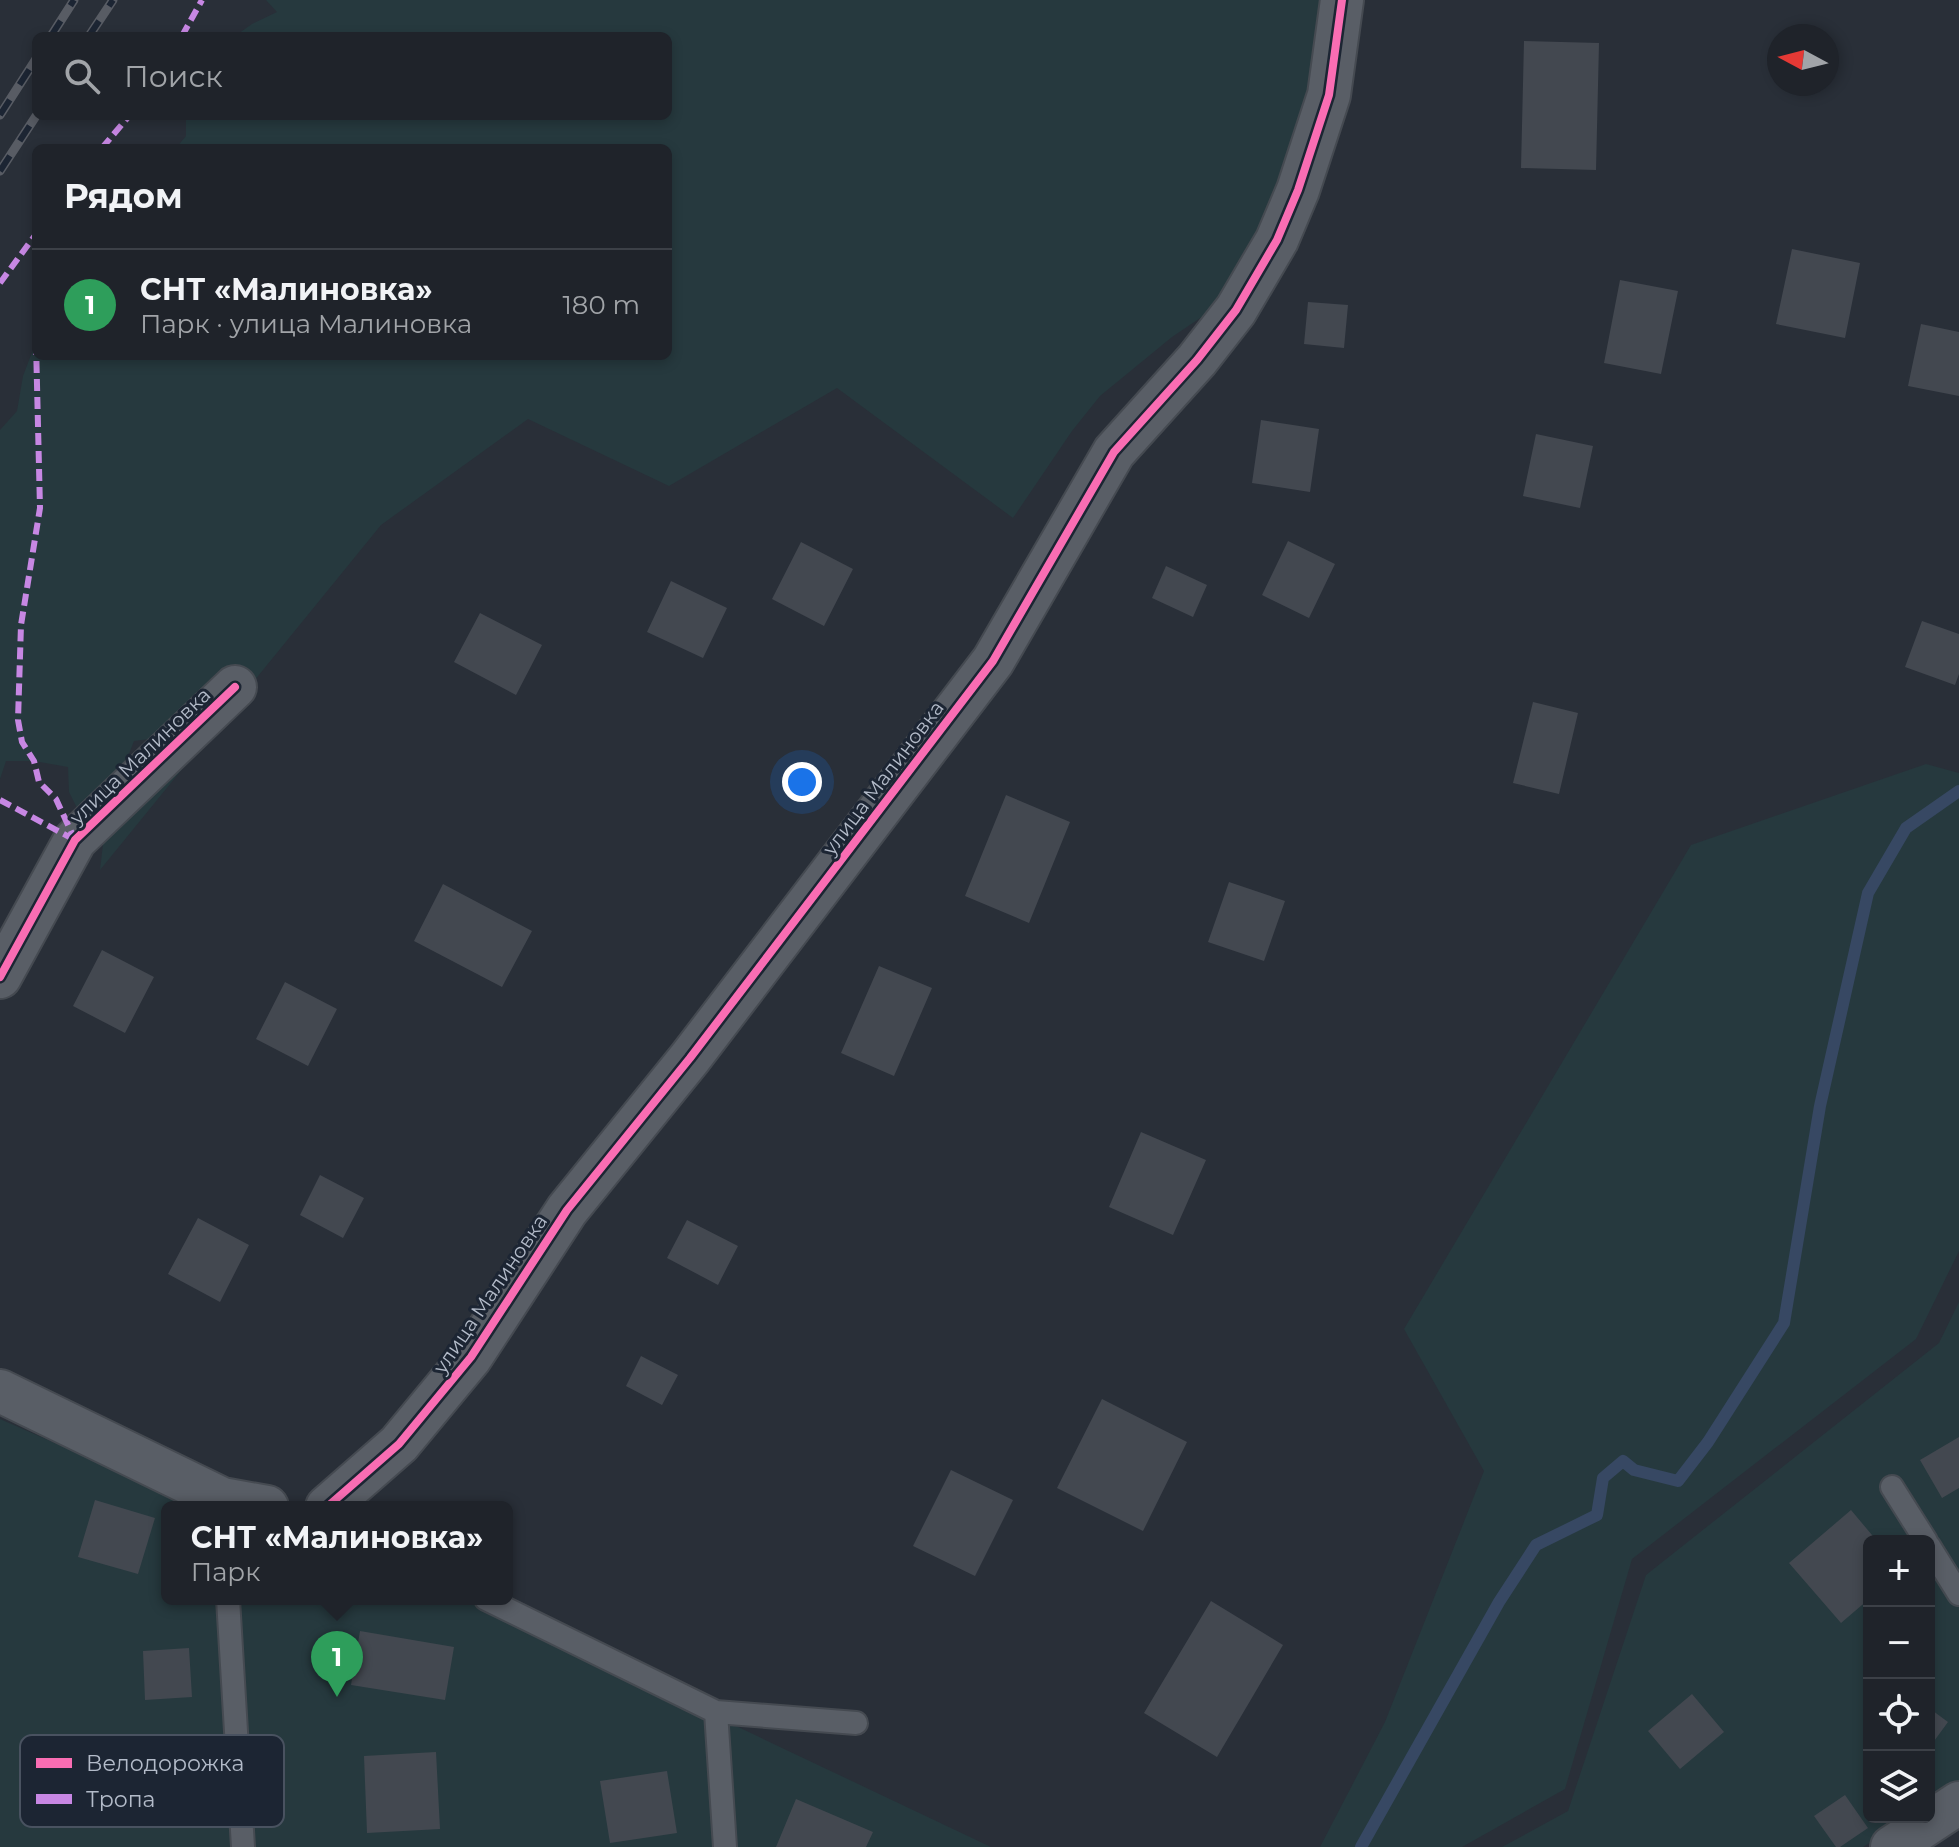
<!DOCTYPE html>
<html lang="ru">
<head>
<meta charset="utf-8">
<style>
  :root { --surface:#1f232a; --page:#2c2f36; --text:#f1f3f6; --muted:#a1a4a8; --line:#3c4047; --accent:#838a96 }
  body { margin:0; font-family:Montserrat,sans-serif; background:var(--page); color:var(--text) }
  .controls { position:absolute; right:24px; bottom:24px; display:grid; overflow:hidden; border-radius:12px; box-shadow:0 4px 12px #0003 }
  .controls button { width:72px; height:72px; display:grid; place-items:center; padding:0; border:0; border-bottom:2px solid var(--line); background:var(--surface); color:var(--text); font:40px sans-serif }
  .compass { position:absolute; left:1767px; top:24px; width:72px; height:72px; border-radius:50%; background:var(--surface); box-shadow:0 4px 12px #0003; rotate:277deg }
  .you { position:absolute; left:802px; top:782px; width:28px; height:28px; margin:-20px; border:6px solid #fff; border-radius:50%; background:#1a73e8; box-shadow:0 0 0 12px #1a73e833 }
  .badge { display:grid; place-items:center; width:52px; height:52px; border-radius:50%; background:var(--accent); color:#fff; font-size:26px; font-weight:700 }
  .pin { position:absolute; translate:-50% -66px; filter:drop-shadow(0 2px 4px #0008) }
  .pin::after { content:''; position:absolute; top:42px; width:28px; height:24px; background:inherit; clip-path:polygon(0 0,100% 0,50% 100%) }
  .popup { position:absolute; left:161px; top:1501px; width:352px; height:104px; box-sizing:border-box; display:grid; place-content:center; border-radius:12px; background:var(--surface); filter:drop-shadow(0 2px 6px #0005); font-size:26px; white-space:nowrap; color:var(--muted) }
  .popup b { font-size:30px; color:var(--text) }
  .popup::after { content:''; position:absolute; left:50%; top:100%; margin-left:-16px; border:16px solid transparent; border-top-color:var(--surface) }
  .list { margin:0; padding:0; list-style:none }
  h2 { display:flex; justify-content:space-between; align-items:center; height:104px; margin:0; padding:0 32px; font-size:34px }
  h2 small { font-size:26px; font-weight:400; color:var(--muted) }
  .list li { display:grid; grid-template-columns:52px 1fr auto; gap:24px; align-items:center; box-sizing:border-box; height:112px; padding:0 32px; border-top:2px solid var(--line) }
  .list b { display:block; font-size:30px; white-space:nowrap }
  .list p { margin:0; font-size:26px; white-space:nowrap; color:var(--muted) }
  .list em { font-size:26px; font-style:normal; color:var(--muted) }
  .icon { flex:none; width:44px; height:44px; fill:none; stroke:currentColor; stroke-width:2; stroke-linecap:round; stroke-linejoin:round }
  .map { position:relative; flex:none; width:1959px; height:1847px; overflow:hidden }
  .search { position:absolute; background:var(--surface); box-shadow:0 4px 12px #0003; left:32px; top:32px; width:640px; height:88px; display:flex; align-items:center; gap:20px; box-sizing:border-box; padding:0 28px; border-radius:12px; color:var(--muted); font-size:30px }
  .panel { position:absolute; background:var(--surface); box-shadow:0 4px 12px #0003; left:32px; top:144px; width:640px; height:216px; border-radius:12px }
  .map>svg:first-child { display:block }
  .green { fill:#26393e }
  .lines { fill:none; stroke-linecap:round; stroke-linejoin:round }
  .stream { stroke:#374863; stroke-width:12 }
  .building { fill:#434850 }
  .service-casing { stroke:#454a51; stroke-width:26 }
  .minor-casing { stroke:#454a51; stroke-width:46 }
  .service { stroke:#595e66; stroke-width:22 }
  .minor { stroke:#595e66; stroke-width:42 }
  .rail-casing { stroke:#585c64; stroke-width:9 }
  .rail { stroke:#1c2533; stroke-width:6; stroke-dasharray:18; stroke-linecap:butt }
  .quiet { stroke:#c787e3; stroke-width:6; stroke-dasharray:12 6; stroke-linecap:butt }
  .cycleway-casing { stroke:#1c2533; stroke-width:13 }
  .cycleway { stroke:#f96db3; stroke-width:8 }
  .labels { text-anchor:middle; dominant-baseline:central; stroke-width:6; stroke-linejoin:round; paint-order:stroke }
  .street-label { font-size:20px; fill:#b3bbc9; stroke:#1c2533 }
  .key { fill:#1c2533; stroke:#495260; stroke-width:2 }
  .key-label { font-size:22px; fill:#b3bbc9 }
</style>
</head>
<body>
<div class="map">
<svg width="1959" height="1847" viewBox="0 0 1959 1847">
  <rect width="100%" height="100%" fill="#292f38"/>
  <path class="green" d="M266,0H1328L1327,35L1278,192L1221,304L1172,337L1100,396L1072,431L1013,518L837,388L669,486L528,419L381,525L100,870L103,844L134,803L164,737L134,741L123,769L80,814L69,792L68,767L34,761H6L0,779V430L17,411L23,376L36,342V356H668V148H176L186,136V116H668V36H235L252,24L277,12Z
    M1926,764L1959,773V1251L1916,1339L1632,1559L1565,1789L1462,1847H1320L1385,1722L1484,1471L1404,1329L1691,845Z
    M1959,1302V1786L1929,1805V1541H1869V1817H1911L1863,1847H1502L1568,1811L1646,1575L1939,1343Z
    M0,1419L201,1507H167V1599H468L991,1847H0Z"/>
  <g class="lines">
    <path class="stream" d="M1361,1847L1499,1602L1536,1545L1597,1515L1603,1478L1623,1461L1634,1470L1678,1481L1708,1442L1784,1323L1820,1106L1868,893L1906,828L1959,791"/>
  </g>
  <path class="building" d="M1524,41L1599,43L1596,170L1521,168Z
    M1792,249L1860,263L1845,338L1776,324Z
    M1620,280L1678,291L1661,374L1604,363Z
    M1308,302L1348,305L1344,348L1304,344Z
    M1921,324L1959,332V396L1908,386Z
    M1261,420L1319,429L1310,492L1252,483Z
    M1536,434L1593,446L1580,508L1523,496Z
    M1288,541L1335,564L1309,618L1262,595Z
    M801,542L853,569L824,626L772,599Z
    M1166,566L1207,585L1193,617L1152,598Z
    M671,581L727,608L703,658L647,632Z
    M480,613L542,645L516,695L454,662Z
    M1922,621L1959,634V674L1955,685L1905,667Z
    M1533,702L1578,713L1559,794L1513,783Z
    M1006,795L1070,822L1029,923L965,896Z
    M1229,882L1285,901L1264,961L1208,942Z
    M443,884L532,931L502,987L414,941Z
    M102,950L154,977L125,1033L73,1006Z
    M879,966L932,988L894,1076L841,1053Z
    M285,982L337,1009L308,1066L256,1039Z
    M1141,1132L1206,1160L1173,1235L1109,1207Z
    M320,1175L364,1198L343,1238L300,1215Z
    M198,1218L249,1245L220,1302L168,1274Z
    M687,1220L738,1246L718,1285L667,1258Z
    M641,1356L678,1375L662,1405L626,1386Z
    M1102,1399L1187,1442L1143,1531L1057,1488Z
    M1959,1437V1488L1942,1498L1920,1460Z
    M951,1470L1013,1500L975,1576L913,1546Z
    M95,1500L155,1518L138,1574L78,1557Z
    M1851,1510L1877,1541H1869V1599L1841,1623L1789,1563Z
    M1211,1601L1283,1645L1217,1757L1144,1713Z
    M360,1631L454,1647L445,1700L351,1685Z
    M189,1648L192,1697L145,1700L143,1651Z
    M1692,1694L1724,1732L1680,1769L1648,1731Z
    M1929,1708L1948,1722L1929,1748Z
    M436,1752L440,1829L367,1833L364,1756Z
    M189,1757L192,1812L147,1815L144,1759Z
    M667,1771L677,1833L610,1843L600,1781Z
    M1845,1795L1868,1828L1840,1847H1836L1814,1816Z
    M796,1799L873,1832L866,1847H776Z"/>
  <g class="lines">
    <defs>
      <path id="service" d="M1892,1487L1926,1541
        M1929,1546L1959,1594
        M228,1599L243,1847
        M486,1599L716,1712L725,1847
        M716,1712L856,1723"/>
      <path id="minor" d="M0,977L75,840L235,687
        M0,1391L222,1499L267,1507
        M327,1507L399,1444L471,1357L567,1210L690,1058L993,661L1114,452L1197,360L1236,310L1277,240L1298,190L1329,95L1342,0
        M1892,1847L1959,1803"/>
    </defs>
    <use href="#service" class="service-casing"/>
    <use href="#minor" class="minor-casing"/>
    <use href="#service" class="service"/>
    <use href="#minor" class="minor"/>
    <defs>
      <path id="rail" d="M51,36L74,0
        M89,36L113,0
        M0,115L36,59
        M0,171L36,116"/>
    </defs>
    <use href="#rail" class="rail-casing"/>
    <use href="#rail" class="rail"/>
    <path class="quiet" d="M182,36L202,0
      M102,148L129,116
      M0,283L36,234
      M36,343L40,508L21,625L18,720L22,742L34,761L39,782L56,799L75,840
      M0,800L75,840"/>
    <defs>
      <path id="cycleway" d="M0,977L75,840L235,687
        M327,1507L399,1444L471,1357L567,1210L690,1058L993,661L1114,452L1197,360L1236,310L1277,240L1298,190L1329,95L1342,0"/>
    </defs>
    <use href="#cycleway" class="cycleway-casing"/>
    <use href="#cycleway" class="cycleway"/>
  </g>
  <g class="labels">
    <g class="street-label">
      <text transform="translate(140 756) rotate(-44)">улица Малиновка</text>
      <text transform="translate(883 778) rotate(-53)">улица Малиновка</text>
      <text transform="translate(490 1294) rotate(-56)">улица Малиновка</text>
    </g>
  </g>
  <rect x="20" y="1735" width="264" height="92" rx="12" class="key"/>
  <rect x="36" y="1758" width="36" height="10" fill="#f96db3"/>
  <rect x="36" y="1794" width="36" height="10" fill="#c787e3"/>
  <g class="key-label">
    <text x="86" y="1771">Велодорожка</text>
    <text x="86" y="1807">Тропа</text>
  </g>
</svg>
<div class="controls">
<button>+</button>
<button>−</button>
<button><svg class="icon" aria-label="locate" viewBox="0 0 24 24"><circle cx="12" cy="12" r="6"/><path d="M12 2v4M12 18v4M2 12h4M18 12h4"/></svg></button>
<button><svg class="icon" aria-label="layers" viewBox="0 0 24 24"><path d="M12 4l9 5-9 5-9-5zM3 14l9 5 9-5"/></svg></button>
</div>
<svg class="compass" viewBox="-18 -18 36 36"><path d="M0-13l5 13h-10z" fill="#e53935"/><path d="M0 13l5-13h-10z" fill="#a1a4a8"/></svg>
<div class="you"></div>
<div class="pin badge" style="left:337px;top:1697px;background:#2e9e5b">1</div>
<div class="popup"><b>СНТ «Малиновка»</b>Парк</div>
<div class="search"><svg class="icon" aria-label="search" viewBox="0 0 24 24"><circle cx="10" cy="10" r="6"/><path d="M15 15l6 6"/></svg>Поиск</div>
<section class="panel">
<h2>Рядом<small></small></h2>
<ul class="list">
<li><span class="badge" style="background:#2e9e5b">1</span><div><b>СНТ «Малиновка»</b><p>Парк · улица Малиновка</p></div><em>180 m</em></li>
</ul>
</section>
</div>
</body>
</html>
